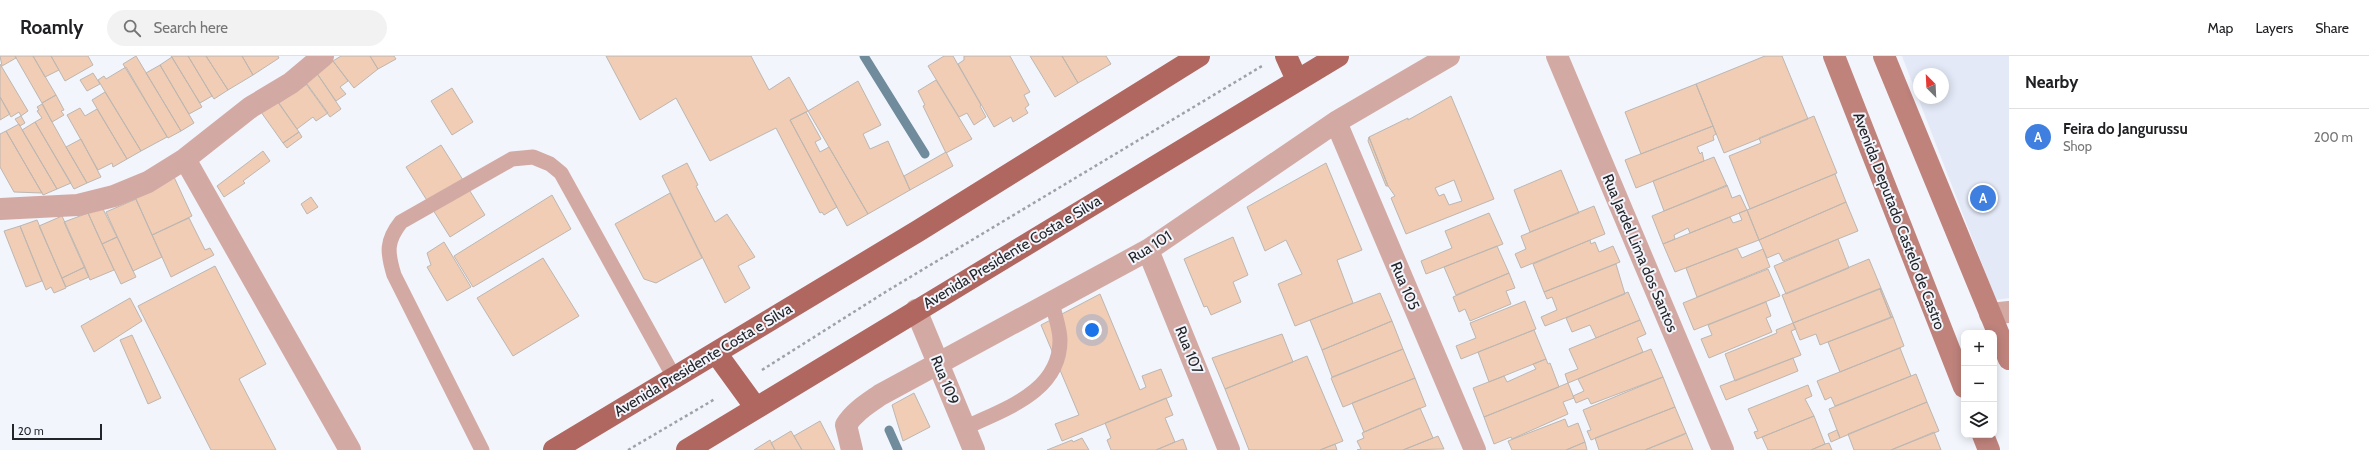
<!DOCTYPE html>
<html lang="en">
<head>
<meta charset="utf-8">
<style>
  :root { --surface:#fff; --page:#f2f2f2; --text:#202124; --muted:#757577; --line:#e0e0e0; --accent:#a34ab6 }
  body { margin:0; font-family:Cabin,sans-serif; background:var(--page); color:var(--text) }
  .controls { position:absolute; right:12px; bottom:12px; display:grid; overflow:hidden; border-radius:8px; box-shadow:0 2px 10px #0003 }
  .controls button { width:36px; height:36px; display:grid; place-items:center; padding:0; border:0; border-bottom:1px solid var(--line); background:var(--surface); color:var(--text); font:20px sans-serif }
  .compass { position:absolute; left:1913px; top:12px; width:36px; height:36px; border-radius:50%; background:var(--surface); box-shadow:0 2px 10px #0003; rotate:336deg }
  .scale { position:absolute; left:12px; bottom:10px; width:90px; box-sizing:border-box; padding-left:4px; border:2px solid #242528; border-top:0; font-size:11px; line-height:14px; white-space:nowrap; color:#242528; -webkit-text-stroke:3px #f2f5fc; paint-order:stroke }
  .you { position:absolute; left:1092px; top:274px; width:14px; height:14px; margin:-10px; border:3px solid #fff; border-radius:50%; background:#1a73e8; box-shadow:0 0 0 6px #1a73e833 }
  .badge { display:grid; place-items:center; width:26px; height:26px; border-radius:50%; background:var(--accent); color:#fff; font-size:13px; font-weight:700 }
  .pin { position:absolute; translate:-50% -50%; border:2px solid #fff; box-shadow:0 1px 4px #0006 }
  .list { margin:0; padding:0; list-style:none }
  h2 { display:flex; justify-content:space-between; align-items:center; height:52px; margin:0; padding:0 16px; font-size:17px }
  h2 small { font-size:13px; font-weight:400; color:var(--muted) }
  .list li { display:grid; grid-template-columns:26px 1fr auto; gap:12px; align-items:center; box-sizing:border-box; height:56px; padding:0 16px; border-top:1px solid var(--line) }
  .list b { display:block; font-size:15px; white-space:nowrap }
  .list p { margin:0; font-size:13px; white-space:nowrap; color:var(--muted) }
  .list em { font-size:13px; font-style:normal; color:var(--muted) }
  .icon { flex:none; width:22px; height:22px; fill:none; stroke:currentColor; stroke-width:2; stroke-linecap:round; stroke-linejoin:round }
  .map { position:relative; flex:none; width:2009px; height:394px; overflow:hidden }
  header { display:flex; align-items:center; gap:24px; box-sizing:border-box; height:56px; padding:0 20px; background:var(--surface); border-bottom:1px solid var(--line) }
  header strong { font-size:19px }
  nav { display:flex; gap:22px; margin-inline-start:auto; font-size:14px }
  .search { width:280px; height:36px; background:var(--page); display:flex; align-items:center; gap:10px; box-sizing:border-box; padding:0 14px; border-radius:22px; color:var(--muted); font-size:15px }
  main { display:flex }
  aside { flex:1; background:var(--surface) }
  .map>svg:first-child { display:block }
  .built { fill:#e3e9f7; fill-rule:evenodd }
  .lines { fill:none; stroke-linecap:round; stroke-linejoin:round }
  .stream { stroke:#708b9c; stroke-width:9 }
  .building { fill:#f0cdb4; stroke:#bdb6b1; fill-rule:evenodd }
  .path { stroke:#9fa1a7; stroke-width:2.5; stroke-dasharray:3 3; stroke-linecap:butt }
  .service { stroke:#d3a9a4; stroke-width:15 }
  .minor { stroke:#d3a9a4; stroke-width:22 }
  .tertiary { stroke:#d3a9a4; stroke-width:22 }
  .secondary { stroke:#bf837c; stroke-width:22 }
  .primary { stroke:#b06760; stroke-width:22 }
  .labels { text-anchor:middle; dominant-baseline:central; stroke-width:4; stroke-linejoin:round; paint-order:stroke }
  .street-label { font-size:15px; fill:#242528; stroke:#f2f5fc }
</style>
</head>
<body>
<header>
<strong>Roamly</strong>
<div class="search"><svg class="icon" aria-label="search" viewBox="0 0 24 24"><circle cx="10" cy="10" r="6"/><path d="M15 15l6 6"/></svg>Search here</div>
<nav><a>Map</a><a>Layers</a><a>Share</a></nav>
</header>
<main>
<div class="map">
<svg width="2009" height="394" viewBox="0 0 2009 394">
  <rect width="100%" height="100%" fill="#f2f5fc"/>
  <path class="built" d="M1902,0H2009V242L1996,244ZM1919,18H1943V42H1919Z"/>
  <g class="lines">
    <path class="stream" d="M864,0L925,98
      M889,374L898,394"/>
  </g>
  <path class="building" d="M0,0H15L16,2L2,10Z
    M15,0H33L56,39L42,47Z
    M33,0H51L59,14L45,21Z
    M51,0H88L93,9L65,25Z
    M136,0L181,75L168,82L123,8Z
    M171,0H188L212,40L200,47Z
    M188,0H206L228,34L214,43Z
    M206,0H242L253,19L228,34Z
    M242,0H278L279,2L253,19Z
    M341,0H370L378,13L354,32L333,5Z
    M370,0H394L396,3L378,13Z
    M606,0H751L769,34L789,21L808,55L790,64L837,151L824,159L822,156L820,157L776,72L710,105L676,42L640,64Z
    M944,0H953L981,49L980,50L986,61L974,69L967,57L959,61L928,10Z
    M964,0H1010L1030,36L1024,39L1029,49L1025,52L1028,57L1013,66L1011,61L994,71L958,8L964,4Z
    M1030,0H1062L1078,27L1055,41Z
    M1062,0H1106L1111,8L1078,27Z
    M1765,0H1782L1808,63L1724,97L1696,28Z
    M172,1L202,51L189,58L160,9Z
    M333,5L348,25L340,31L346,38L336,45L316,16Z
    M0,8L28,55L21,60L19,56L11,61L0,41Z
    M160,9L194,67L181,75L146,17Z
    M126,11L167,81L141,95L98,24L104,20L106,23Z
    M316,16L341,53L330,61L304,25Z
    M93,17L100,28L87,35L80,24Z
    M936,24L972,83L946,97L923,50L925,49L918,35Z
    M858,25L881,69L863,78L870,93L888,85L910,134L868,158L808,55Z
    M307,28L328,57L316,65L313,61L297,73L279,47Z
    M1696,28L1713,70L1641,98L1625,56Z
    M452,32L473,66L452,79L431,45Z
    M105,36L141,95L127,103L92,44Z
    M56,39L64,54L61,55L64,59L52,66L42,47Z
    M1451,40L1494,143L1406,178L1391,142L1395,140L1388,130L1369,81L1408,62V64ZM1454,124L1462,145L1449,149L1444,138L1439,140L1435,132Z
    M0,41L10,58L0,64Z
    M277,45L299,76L283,87L261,56Z
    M42,48L66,91L87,127L74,133L35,66L42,62L37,55L39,54L37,51Z
    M80,52L85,60L97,53L127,103L113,111L112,107L98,114L67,59Z
    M806,56L821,83L815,86L820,96L829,91L868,158L847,170L790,64Z
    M21,60L25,67L20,70L15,63Z
    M1814,60L1837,117L1750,153L1729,100L1761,87L1759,82Z
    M35,66L71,127L57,133L22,74Z
    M19,68L20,70L57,133L43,139L42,137L6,75Z
    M1713,70L1716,78L1713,80L1714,84L1697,91L1700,98L1702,96L1704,105L1636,132L1625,104Z
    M6,75L42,137L14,136L0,111V78Z
    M299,76L302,81L287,92L283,87Z
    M1369,81L1388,130H1386L1368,85Z
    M81,83L101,121L87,127L66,91Z
    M441,89L485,159L450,181L406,111Z
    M263,95L270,105L243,125L245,127L224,141L217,130Z
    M946,96L953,110L910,134L904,120Z
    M1714,101L1727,130L1664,155L1653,125Z
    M687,107L698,129L696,130L715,166L727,158L755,201L738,210L750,232L725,247L662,120Z
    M1326,107L1362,194L1337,204L1353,247L1295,270L1278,228L1302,218L1286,184L1265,195L1247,151Z
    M1561,114L1579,157L1530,176L1514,134Z
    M1835,118L1846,146L1759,184L1747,154Z
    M174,121L192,160L152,179L134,139Z
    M1727,129L1732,142L1740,139L1747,154L1690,177L1688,172L1674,179L1675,183L1663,188L1652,160Z
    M670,137L702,202L656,227L644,223L615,168Z
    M552,139L571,173L473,231L454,200Z
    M311,141L318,151L307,158L301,148Z
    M136,143L162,201L133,215L106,156Z
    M1846,146L1858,175L1783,205L1779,197L1767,202L1759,184Z
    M1594,150L1605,178L1521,212L1515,198L1526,193L1521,180Z
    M102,151L117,181L102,188L88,157Z
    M1747,154L1759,184L1675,216L1663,188L1730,161L1733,167L1742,164L1739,157Z
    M88,157L114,214L90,224L64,166Z
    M1489,157L1503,188L1426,218L1421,205L1452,192L1445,175Z
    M62,160L85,211L62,222L39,170Z
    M189,162L205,194L210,192L214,199L171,221L152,179Z
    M37,164L66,232L54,237L51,231L46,234L20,170Z
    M20,170L42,225L26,231L4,175Z
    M117,181L136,221L121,228L102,188Z
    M1233,181L1248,219L1233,226L1241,246L1211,259L1207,250L1204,251L1184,203Z
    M1838,183L1849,212L1786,238L1774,210Z
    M1590,184L1591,188L1595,186L1599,196L1613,190L1620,206L1544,236L1533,208Z
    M444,186L471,231L447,245L427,211L431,209L427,197Z
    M1497,190L1509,217L1456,239L1444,211Z
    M1737,192L1742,202L1763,193L1770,211L1697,241L1686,212Z
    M543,202L579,260L513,300L477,242Z
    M1869,203L1881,232L1793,267L1782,239Z
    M1616,208L1625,238L1545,270L1541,261L1557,254L1552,241L1547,243L1544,236Z
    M215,210L266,308L239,323L276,394H211L138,250Z
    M85,211L89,221L66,231L62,222Z
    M1768,213L1780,240L1694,274L1683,247Z
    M1509,217L1515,232L1506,235L1511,248L1470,265L1465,253L1459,256L1453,241Z
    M1881,232L1893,261H1891L1880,233Z
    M1880,233L1891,261L1820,289L1816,278L1800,284L1793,267Z
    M1628,236L1640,264L1596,282L1590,269L1572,276L1566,262Z
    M1380,237L1392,265L1322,294L1310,264Z
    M1100,238L1140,334L1146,331L1142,320L1161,313L1172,340L1062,385L1055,368L1079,359L1041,269Z
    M130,242L142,265L94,296L81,270Z
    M1525,245L1536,273L1461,303L1456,290L1476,282L1470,267Z
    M1766,246L1771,260L1766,262L1772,276L1709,302L1701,283L1712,279L1708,269Z
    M1893,261L1904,290L1840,316L1828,286Z
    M1640,264L1646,278L1637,282L1643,296L1568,327L1565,318L1578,313L1569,293Z
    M1392,265L1403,293L1332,321L1322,294Z
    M1793,267L1796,273L1791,275L1801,299L1735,325L1725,298L1777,277L1776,274Z
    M1534,274L1546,303L1489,326L1478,296Z
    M1282,278L1293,306L1225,333L1212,302Z
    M132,279L161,342L148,348L120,284Z
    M1900,292L1911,320L1835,350L1831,341L1825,344L1817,325Z
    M1403,293L1415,322L1343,351L1331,322Z
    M1651,293L1663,321L1591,348L1588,342L1576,347L1573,340L1584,335L1578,323Z
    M1307,300L1343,385L1320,394H1249L1225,333Z
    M1793,302L1798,315L1726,344L1720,330Z
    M1546,303L1548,308L1550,307L1559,331L1484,361L1473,332L1504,320L1507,326L1536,313L1533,308Z
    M1916,318L1927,346L1840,382L1829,353Z
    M1663,321L1675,351L1591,384L1587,375L1591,374L1583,354Z
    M1415,322L1426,350L1364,376L1352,347Z
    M1568,327L1574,342L1563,346L1568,358L1512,383L1511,381L1494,388L1484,361Z
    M1808,329L1812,340L1805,343L1814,360L1757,383L1754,376L1758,375L1748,353Z
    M914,337L930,371L903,385L892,349Z
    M1166,342L1173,359L1165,362L1175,386L1156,394H1111L1107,384L1111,382L1105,367Z
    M1927,346L1939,375L1891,394H1854L1848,378Z
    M1675,351L1686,377L1645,394H1599L1595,382Z
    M1420,352L1433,382L1403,394H1357L1361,393L1357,385L1364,382L1362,377Z
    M1814,360L1825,388L1811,394H1768L1762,381Z
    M1565,363L1568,371L1578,367L1585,386L1566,394H1512L1508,385Z
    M820,365L835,394H802L794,380Z
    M1837,374L1840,382L1831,386L1828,378Z
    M791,375L802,394H775L771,387Z
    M1934,376L1941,394H1891Z
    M1686,377L1693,394H1645L1683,379Z
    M1438,380L1444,393L1403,394Z
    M1082,382L1089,394H1047L1072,384L1073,386Z
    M1183,383L1187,394H1156L1175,386Z
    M770,384L775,394H754Z
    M1585,386L1587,394H1566Z
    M1829,387L1832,394H1811L1825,388Z
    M1335,388L1337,394H1320Z"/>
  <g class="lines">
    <path class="path" d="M762,314L887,235L1262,10
      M628,394L715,343"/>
    <path class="service" d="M965,372C1003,353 1060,337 1060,284C1060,272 1054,258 1052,245
      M482,394L394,219C387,196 386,185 401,166L512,103L533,101L550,108L561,117L674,321"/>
    <path class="minor" d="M1557,0L1723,394
      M1336,66L1475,394
      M185,103L350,394
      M0,153L78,149L114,140L148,126L185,103L251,51L291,27L323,0
      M1148,194L1229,394
      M916,254L974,394
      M852,394L846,369C854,356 867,348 880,339L1148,194L1336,66L1449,0"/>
    <path class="tertiary" d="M1990,258L2009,256"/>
    <path class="secondary" d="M1834,0L1964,331
      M1884,0L2009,303
      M1983,379L1989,394"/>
    <path class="primary" d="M1286,0L1297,24
      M716,297L756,352
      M554,394L918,175L1199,0
      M687,394L1338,0"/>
  </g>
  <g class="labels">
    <g class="street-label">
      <text transform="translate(1899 165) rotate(69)">Avenida Deputado Castelo de Castro</text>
      <text transform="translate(1150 191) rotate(-32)">Rua 101</text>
      <text transform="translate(1012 196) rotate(-31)">Avenida Presidente Costa e Silva</text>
      <text transform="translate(1640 197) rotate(67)">Rua Jardel Lima dos Santos</text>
      <text transform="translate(1405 230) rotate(67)">Rua 105</text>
      <text transform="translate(1189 294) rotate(68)">Rua 107</text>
      <text transform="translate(703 304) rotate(-31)">Avenida Presidente Costa e Silva</text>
      <text transform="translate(945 324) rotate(68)">Rua 109</text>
    </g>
  </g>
</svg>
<div class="controls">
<button>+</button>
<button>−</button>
<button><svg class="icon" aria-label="layers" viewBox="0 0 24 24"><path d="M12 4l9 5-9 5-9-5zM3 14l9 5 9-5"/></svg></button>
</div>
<svg class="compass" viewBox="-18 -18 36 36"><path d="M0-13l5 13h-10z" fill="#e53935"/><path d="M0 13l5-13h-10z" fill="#757577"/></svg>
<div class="scale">20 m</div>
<div class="you"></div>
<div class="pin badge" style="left:1983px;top:142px;background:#3f7fe0">A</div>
</div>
<aside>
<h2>Nearby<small></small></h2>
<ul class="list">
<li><span class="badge" style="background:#3f7fe0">A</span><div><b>Feira do Jangurussu</b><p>Shop</p></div><em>200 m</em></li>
</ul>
</aside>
</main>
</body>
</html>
